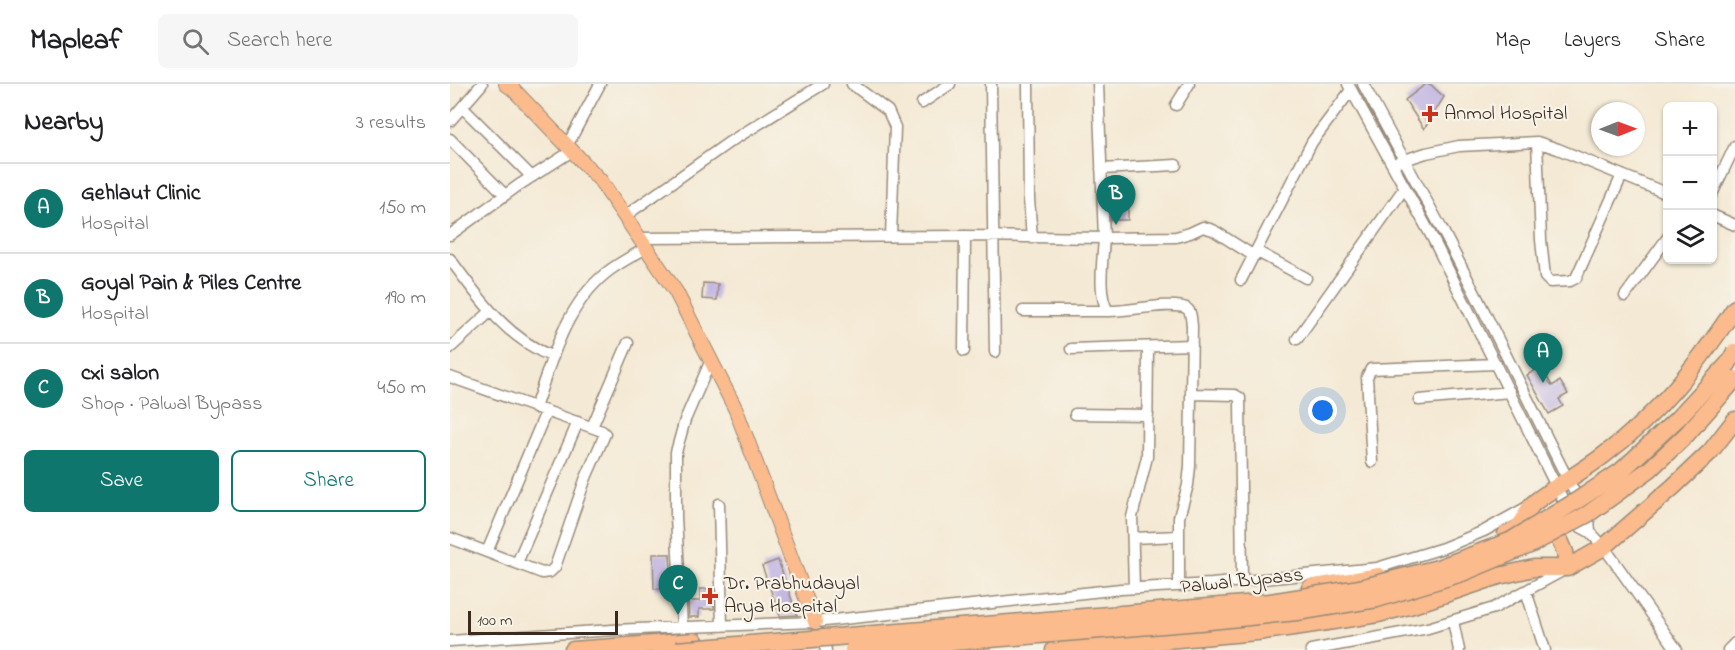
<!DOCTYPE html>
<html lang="en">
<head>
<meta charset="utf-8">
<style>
  :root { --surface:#fff; --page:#f6f6f6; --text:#202124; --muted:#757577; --line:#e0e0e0; --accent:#0f766e }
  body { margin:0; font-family:"Indie Flower",sans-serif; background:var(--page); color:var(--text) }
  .controls { position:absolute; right:18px; top:18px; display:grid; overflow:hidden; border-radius:9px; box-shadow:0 2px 4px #0004 }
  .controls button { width:54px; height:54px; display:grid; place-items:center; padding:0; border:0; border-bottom:2px solid var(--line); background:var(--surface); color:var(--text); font:30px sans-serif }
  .compass { position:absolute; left:1141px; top:18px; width:54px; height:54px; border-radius:50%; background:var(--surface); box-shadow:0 2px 4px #0004; rotate:89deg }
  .scale { position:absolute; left:18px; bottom:15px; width:150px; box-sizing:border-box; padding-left:6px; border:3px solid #3b2a1e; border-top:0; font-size:16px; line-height:21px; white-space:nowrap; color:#3b2a1e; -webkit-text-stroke:4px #f7f3e8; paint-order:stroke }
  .you { position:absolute; left:873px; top:327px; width:21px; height:21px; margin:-15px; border:4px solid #fff; border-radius:50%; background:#1a73e8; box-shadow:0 0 0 9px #1a73e833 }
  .badge { display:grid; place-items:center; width:39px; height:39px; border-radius:50%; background:var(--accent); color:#fff; font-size:20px; font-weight:700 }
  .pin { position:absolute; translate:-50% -50px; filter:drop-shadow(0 2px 3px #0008) }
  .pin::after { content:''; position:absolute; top:32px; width:21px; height:18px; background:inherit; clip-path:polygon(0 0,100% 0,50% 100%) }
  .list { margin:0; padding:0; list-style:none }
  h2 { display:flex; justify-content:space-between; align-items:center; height:78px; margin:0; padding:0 24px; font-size:26px }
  h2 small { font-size:20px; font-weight:400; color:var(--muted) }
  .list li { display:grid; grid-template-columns:39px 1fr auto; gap:18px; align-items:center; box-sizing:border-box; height:90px; padding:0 24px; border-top:2px solid var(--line) }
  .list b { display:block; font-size:22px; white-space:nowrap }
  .list p { margin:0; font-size:20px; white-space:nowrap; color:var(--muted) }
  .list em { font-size:20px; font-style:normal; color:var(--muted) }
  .actions { display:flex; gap:12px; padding:18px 24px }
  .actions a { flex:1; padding:14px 0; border:2px solid var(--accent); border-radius:9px; text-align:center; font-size:21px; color:var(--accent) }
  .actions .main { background:var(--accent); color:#fff }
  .icon { flex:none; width:33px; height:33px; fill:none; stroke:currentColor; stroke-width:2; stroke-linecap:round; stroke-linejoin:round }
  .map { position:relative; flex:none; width:1285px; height:566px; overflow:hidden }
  header { display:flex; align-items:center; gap:36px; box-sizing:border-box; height:84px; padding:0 30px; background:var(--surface); border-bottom:2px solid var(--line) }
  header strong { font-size:28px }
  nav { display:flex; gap:33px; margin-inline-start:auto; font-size:21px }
  .search { width:420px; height:54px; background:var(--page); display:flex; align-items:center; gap:15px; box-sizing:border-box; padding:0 21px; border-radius:9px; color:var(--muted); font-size:22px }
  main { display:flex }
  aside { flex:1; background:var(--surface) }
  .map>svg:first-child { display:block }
  .building { fill:#bfb2e2 }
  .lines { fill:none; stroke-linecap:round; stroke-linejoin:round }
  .minor-casing { stroke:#988a79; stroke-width:13 }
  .major-casing { stroke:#988a79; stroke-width:16 }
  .highway-casing { stroke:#988a79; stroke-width:19 }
  .minor { stroke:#fff; stroke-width:10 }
  .major { stroke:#fbbb8c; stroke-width:14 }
  .highway { stroke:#fbbb8c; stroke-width:16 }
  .highway-bridge-casing { stroke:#988a79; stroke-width:19; stroke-linecap:butt }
  .highway-bridge { stroke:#fbbb8c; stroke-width:16 }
  .poi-dot { fill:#c8321e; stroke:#f7f3e8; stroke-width:2 }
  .labels { text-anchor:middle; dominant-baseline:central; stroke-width:4.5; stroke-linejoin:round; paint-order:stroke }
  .poi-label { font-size:20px; fill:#3b2a1e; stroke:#f7f3e8; text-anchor:start }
  .street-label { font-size:20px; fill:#3b2a1e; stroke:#f7f3e8 }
</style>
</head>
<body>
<header>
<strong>Mapleaf</strong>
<div class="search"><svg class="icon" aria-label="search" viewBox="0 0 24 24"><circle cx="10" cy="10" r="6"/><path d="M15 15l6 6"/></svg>Search here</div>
<nav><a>Map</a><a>Layers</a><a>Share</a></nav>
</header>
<main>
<aside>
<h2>Nearby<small>3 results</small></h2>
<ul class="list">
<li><span class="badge">A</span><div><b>Gehlaut Clinic</b><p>Hospital</p></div><em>150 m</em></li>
<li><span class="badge">B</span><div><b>Goyal Pain &amp; Piles Centre</b><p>Hospital</p></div><em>190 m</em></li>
<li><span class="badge">C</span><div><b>cxi salon</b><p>Shop · Palwal Bypass</p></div><em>450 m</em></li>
</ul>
<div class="actions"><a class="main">Save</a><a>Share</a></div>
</aside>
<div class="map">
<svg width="1285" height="566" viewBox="0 0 1285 566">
  <rect width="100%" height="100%" fill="#f7f3e8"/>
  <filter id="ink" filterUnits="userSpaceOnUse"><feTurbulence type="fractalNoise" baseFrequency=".0167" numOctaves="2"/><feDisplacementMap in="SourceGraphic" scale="12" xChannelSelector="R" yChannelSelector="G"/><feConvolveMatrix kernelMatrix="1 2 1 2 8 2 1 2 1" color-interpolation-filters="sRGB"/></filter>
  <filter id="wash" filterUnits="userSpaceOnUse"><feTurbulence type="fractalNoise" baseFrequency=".008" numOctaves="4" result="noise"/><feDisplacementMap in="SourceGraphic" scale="24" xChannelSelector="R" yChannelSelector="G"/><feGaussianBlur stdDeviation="1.35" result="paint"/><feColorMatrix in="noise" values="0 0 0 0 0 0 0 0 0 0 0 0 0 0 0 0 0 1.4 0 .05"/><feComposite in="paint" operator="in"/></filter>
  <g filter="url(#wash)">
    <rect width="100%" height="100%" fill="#f4e9d4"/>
    <g id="blocks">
      <path class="building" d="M976,0H980L994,13L974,45L955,16Z
        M661,106H678V136H661Z
        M253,199L268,200L267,216L252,215Z
        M1091,283L1102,302L1110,297L1118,310L1109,315L1113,322L1099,330L1077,291Z
        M203,470H220L222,505H204Z
        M328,476L347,531L330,532L312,482Z
        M250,505H264V525H249V533H239L238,517H250Z"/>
    </g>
  </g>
  <g filter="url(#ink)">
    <use href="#blocks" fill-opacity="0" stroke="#988a79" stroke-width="1.5"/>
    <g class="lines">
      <defs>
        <path id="minor" d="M402,0L438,27L445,43L441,152
          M541,0L545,268
          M578,0L579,115L582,154
          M648,0L654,154L726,153L740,149L753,143L763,146L804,172
          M898,0L983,155L1117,424L1129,442L1140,448L1154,463L1227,566
          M913,0L994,149L1032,223L1118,396L1139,435L1140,448
          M472,19L500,0
          M726,21L739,0
          M12,23L82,93
          M0,37L32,0
          M0,55L55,111
          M1087,58L1091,156L1095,193L1100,198L1120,197L1126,194L1172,91
          M117,62L150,0
          M948,78L976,69L1009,62L1087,58L1108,65L1218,110
          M651,85L726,81
          M1262,110L1285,62
          M1262,131L1285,141
          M175,132L278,59L373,0
          M0,151L69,101L122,67
          M189,154L515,152L654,154C653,174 647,211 658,227C676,228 721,217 736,224C742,227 741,237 742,242L740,382L738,401L729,433V502
          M806,167L856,194
          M0,175C29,214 56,254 103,273
          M791,196L862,58L901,6
          M1175,212L1218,153
          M573,227H658
          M847,255L955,103
          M0,264L40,228
          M621,265L742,261
          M514,267L515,152
          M0,293L152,347L155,350L135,396L105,483L100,488L92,489L0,454
          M741,310L785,311L790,314L792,497
          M969,316L1060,308
          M85,324C101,277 116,221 156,189C168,179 183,172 196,164
          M625,330L698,331
          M142,343L178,259
          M922,378L917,293L921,285L1046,280
          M269,420L272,542
          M683,454L729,452
          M37,468L96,328
          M67,479L128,338
          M684,504L682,433L697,373L698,263
          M1076,507L1095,566
          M1003,537L1009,566
          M232,543L226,433V368L235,336L261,276
          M369,549L376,566
          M0,557L162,546L365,538L671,505L762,500L927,484L993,464L1034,447L1079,422
          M861,566L978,544L1044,524L1114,486
          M1278,566L1285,559"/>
        <path id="major" d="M56,0L63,5L150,96L226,208L286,326L365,538"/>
        <path id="highway" d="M1101,436L1115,468L1117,484
          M1056,450C1080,440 1072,428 1085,418C1107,401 1132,388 1154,371C1210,329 1247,281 1285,224
          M860,504L929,492
          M123,566L245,557
          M604,566L807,548L851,542L928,530L963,521L1049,492L1084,484H1117L1154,463L1223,403L1260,368L1285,336"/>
      </defs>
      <use href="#minor" class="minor-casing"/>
      <use href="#major" class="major-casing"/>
      <use href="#highway" class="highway-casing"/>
      <use href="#minor" class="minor"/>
      <use href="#major" class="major"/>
      <use href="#highway" class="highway"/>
      <defs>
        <path id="highway-bridge" d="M226,566L820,518L910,504L988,484L1060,457L1128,416L1170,388L1227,335L1278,280L1285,268
          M403,566L750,538L847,528L927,515L1012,489L1082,460L1138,430L1200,385L1237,350L1285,295"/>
      </defs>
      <use href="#highway-bridge" class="highway-bridge-casing"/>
      <use href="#highway-bridge" class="highway-bridge"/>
    </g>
  </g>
  <g class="poi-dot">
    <path d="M977 21h6v6h6v6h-6v6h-6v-6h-6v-6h6z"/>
    <path d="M257 503h6v6h6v6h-6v6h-6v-6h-6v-6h6z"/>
  </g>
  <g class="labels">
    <g class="poi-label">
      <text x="994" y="30">Anmol Hospital</text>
      <text x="274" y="500">Dr. Prabhudayal<tspan x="274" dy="23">Arya Hospital</tspan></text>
    </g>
    <g class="street-label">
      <text transform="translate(792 498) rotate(-6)">Palwal Bypass</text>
    </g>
  </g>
</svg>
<div class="controls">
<button>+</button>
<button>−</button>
<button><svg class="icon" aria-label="layers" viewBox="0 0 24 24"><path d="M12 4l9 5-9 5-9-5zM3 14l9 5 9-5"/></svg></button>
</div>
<svg class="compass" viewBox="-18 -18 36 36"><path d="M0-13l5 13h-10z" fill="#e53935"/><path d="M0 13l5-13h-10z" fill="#757577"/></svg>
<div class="scale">100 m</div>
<div class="you"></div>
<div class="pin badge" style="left:1093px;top:299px">A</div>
<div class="pin badge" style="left:666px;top:141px">B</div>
<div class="pin badge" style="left:228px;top:531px">C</div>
</div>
</main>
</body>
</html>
